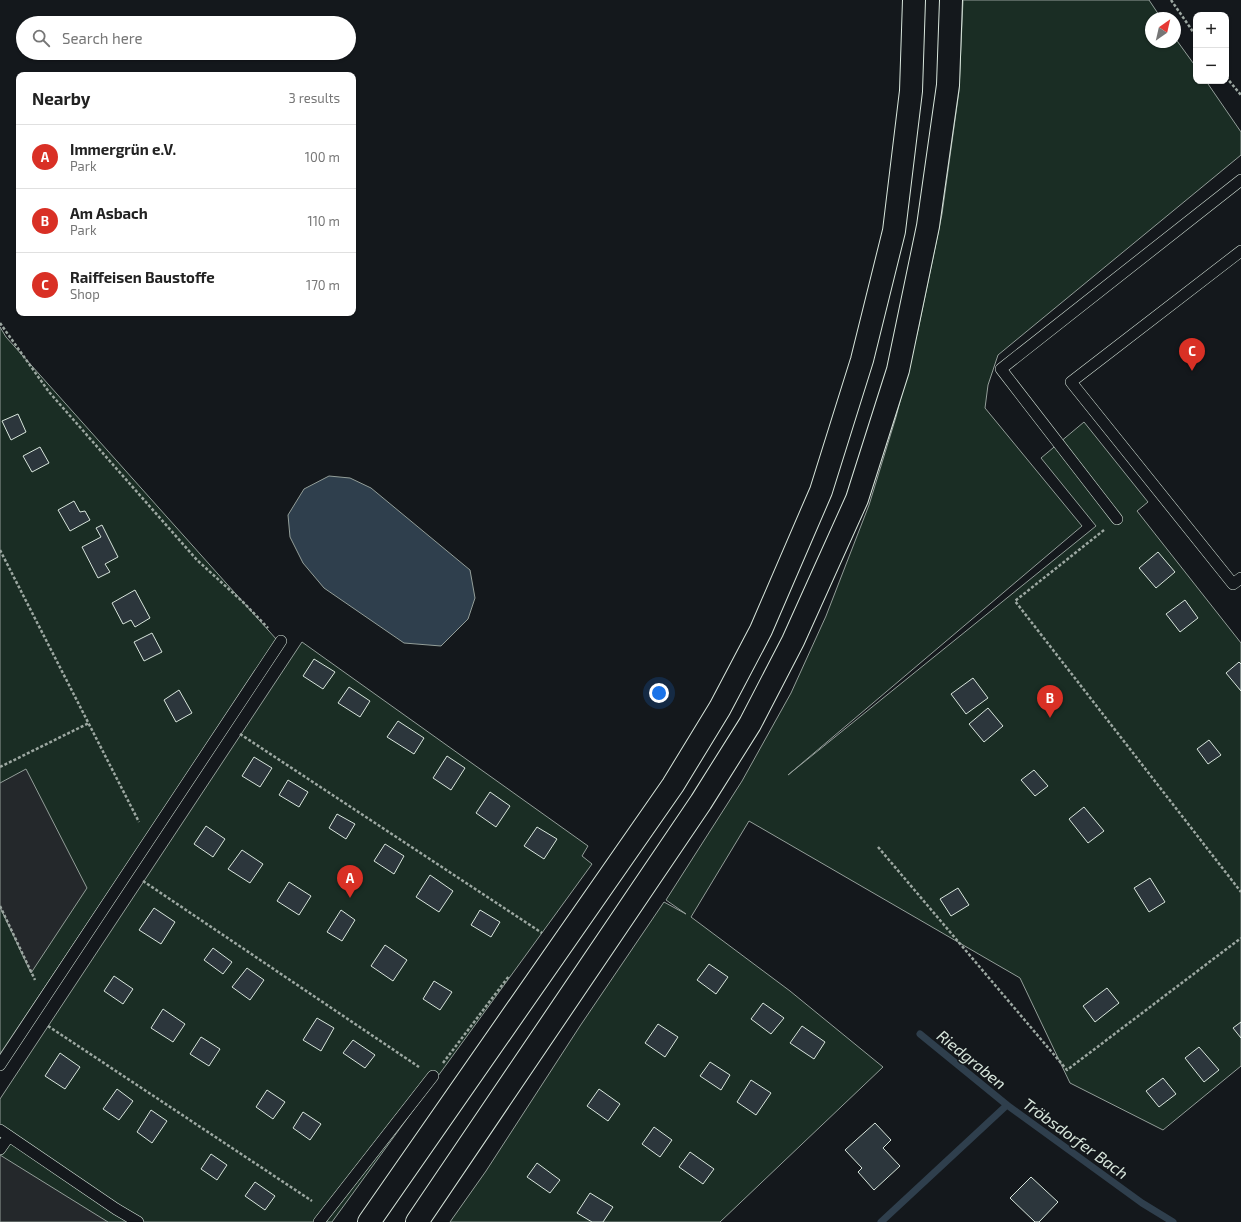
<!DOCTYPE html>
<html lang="en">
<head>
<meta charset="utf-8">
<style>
  :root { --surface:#fff; --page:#f2f2f2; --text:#222; --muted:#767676; --line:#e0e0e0; --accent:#d93025 }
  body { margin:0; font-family:"Exo 2",sans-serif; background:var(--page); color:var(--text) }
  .controls { position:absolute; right:12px; top:12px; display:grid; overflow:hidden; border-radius:8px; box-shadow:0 1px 3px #0004 }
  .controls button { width:36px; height:36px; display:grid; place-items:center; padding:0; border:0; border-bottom:1px solid var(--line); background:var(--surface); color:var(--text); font:20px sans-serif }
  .compass { position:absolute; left:1145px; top:12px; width:36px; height:36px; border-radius:50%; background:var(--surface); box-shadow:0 1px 3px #0004; rotate:34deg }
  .you { position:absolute; left:659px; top:693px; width:14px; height:14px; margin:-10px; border:3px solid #fff; border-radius:50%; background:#1a73e8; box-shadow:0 0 0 6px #1a73e833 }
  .badge { display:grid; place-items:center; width:26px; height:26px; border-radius:50%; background:var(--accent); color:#fff; font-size:13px; font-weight:700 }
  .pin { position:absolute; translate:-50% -33px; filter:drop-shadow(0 1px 2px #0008) }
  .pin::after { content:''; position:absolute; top:21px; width:14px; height:12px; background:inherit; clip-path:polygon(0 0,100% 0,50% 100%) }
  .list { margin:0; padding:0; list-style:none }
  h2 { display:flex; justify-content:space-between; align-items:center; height:52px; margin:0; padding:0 16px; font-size:17px }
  h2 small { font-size:13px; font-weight:400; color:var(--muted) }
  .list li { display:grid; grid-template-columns:26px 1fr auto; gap:12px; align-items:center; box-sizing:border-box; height:64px; padding:0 16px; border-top:1px solid var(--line) }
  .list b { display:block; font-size:15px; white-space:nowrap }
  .list p { margin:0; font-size:13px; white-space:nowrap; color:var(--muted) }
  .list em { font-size:13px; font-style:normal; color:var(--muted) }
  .icon { flex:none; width:22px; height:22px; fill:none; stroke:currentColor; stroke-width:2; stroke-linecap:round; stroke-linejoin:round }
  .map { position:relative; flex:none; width:1241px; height:1222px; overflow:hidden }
  .search { position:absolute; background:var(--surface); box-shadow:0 1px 3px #0004; left:16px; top:16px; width:340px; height:44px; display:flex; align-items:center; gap:10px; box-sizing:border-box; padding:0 14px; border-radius:22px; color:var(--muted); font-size:15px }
  .panel { position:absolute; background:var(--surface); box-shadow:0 1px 3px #0004; left:16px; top:72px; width:340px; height:244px; border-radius:8px }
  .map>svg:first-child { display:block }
  .green { fill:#1a2d24; stroke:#939e99 }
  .parking { fill:#24282b; stroke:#939e99 }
  .water { fill:#2f3f4d; stroke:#939e99 }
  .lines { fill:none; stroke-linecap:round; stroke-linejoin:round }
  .stream { stroke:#2f3f4d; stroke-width:7 }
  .building { fill:#2c363c; stroke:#d8e6dc }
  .service-casing { stroke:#d8e6dc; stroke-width:12 }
  .primary-casing { stroke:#d8e6dc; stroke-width:24 }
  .path { stroke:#9da8a2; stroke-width:2.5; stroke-dasharray:3 2; stroke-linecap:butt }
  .service { stroke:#14181c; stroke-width:11 }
  .primary { stroke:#14181c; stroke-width:22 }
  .labels { text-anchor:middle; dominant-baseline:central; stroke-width:3; stroke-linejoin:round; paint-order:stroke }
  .water-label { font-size:16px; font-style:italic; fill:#d8e6dc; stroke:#14181c }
</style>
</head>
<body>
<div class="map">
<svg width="1241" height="1222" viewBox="0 0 1241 1222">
  <rect width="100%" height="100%" fill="#14181c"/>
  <path class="green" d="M963,0H1149L1161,18H1151V42H1175V38L1196,67V81H1206L1241,132V155L998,355L988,385L985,408L1082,526L788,775L1096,526L1041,458L1084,422L1148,502L1137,511L1241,643V1066L1163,1130L1070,1083L1020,978L749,821L691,917L790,991L883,1067L720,1222H450L486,1171L580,1026L664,902L686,914L666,900L742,781L791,693L826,616L869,505L896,417L918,330L942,214L959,91Z
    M0,327L6,337L277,640L0,1054Z
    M302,642L588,846L582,856L592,864L332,1222H0V1099Z"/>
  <path class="parking" d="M26,769L87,888L31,973L0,907V783Z
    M0,1155L108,1222H0Z"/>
  <path class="water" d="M329,476L350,478L371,488L470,570L475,598L468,619L441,646L404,643L324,588L303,563L290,537L288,515L304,489Z"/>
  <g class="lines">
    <path class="stream" d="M920,1034L1007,1105L1142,1203L1173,1222
      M881,1222L1007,1105"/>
  </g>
  <path class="building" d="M18,414L26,432L11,440L2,421Z
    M40,447L49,463L32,472L23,456Z
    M74,501L80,512L85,511L90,520L70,531L58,510Z
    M102,525L118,557L105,564L110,572L98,578L82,547L101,537L96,528Z
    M1158,552L1175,572L1156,588L1139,568Z
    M135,590L150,618L135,627L131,620L123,624L112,603Z
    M1185,600L1198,618L1180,632L1166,614Z
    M152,633L162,652L144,661L134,642Z
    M314,659L335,672L323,689L303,676Z
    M1239,662L1241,664V691L1226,673Z
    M973,678L988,698L966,714L951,694Z
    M349,687L370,701L360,717L338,703Z
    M179,690L192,713L176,722L164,700Z
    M988,708L1003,726L984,742L969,724Z
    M398,721L424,738L414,754L387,737Z
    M1209,740L1221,755L1208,764L1197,749Z
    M447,756L465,768L451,790L433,778Z
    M254,757L272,768L260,787L242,776Z
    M1034,770L1048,786L1035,796L1021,780Z
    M288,780L308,792L299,807L279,795Z
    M490,792L510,806L496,827L476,813Z
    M1084,807L1104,831L1088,843L1069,819Z
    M337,814L355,824L346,839L329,828Z
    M206,826L225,839L213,857L194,844Z
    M537,827L557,839L544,859L524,846Z
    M385,844L404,856L394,874L374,861Z
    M242,850L263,864L250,883L228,869Z
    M430,875L453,891L439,912L416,897Z
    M1150,878L1165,902L1149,912L1134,888Z
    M289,882L311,896L299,915L277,901Z
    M958,888L969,905L951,916L940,899Z
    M154,908L175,922L161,944L139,930Z
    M341,910L355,920L342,941L327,932Z
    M480,910L500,922L491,937L471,925Z
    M385,945L407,960L393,981L371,966Z
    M213,948L232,962L223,974L204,960Z
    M709,964L728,977L716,994L697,980Z
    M247,968L264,980L250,1000L232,987Z
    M114,976L133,989L123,1004L104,991Z
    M434,981L452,992L440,1010L423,999Z
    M1107,988L1119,1003L1095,1022L1083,1006Z
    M763,1003L784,1018L771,1034L751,1019Z
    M163,1009L185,1024L173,1042L151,1028Z
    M317,1018L334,1028L321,1051L303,1040Z
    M1241,1022V1038L1233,1028Z
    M658,1024L678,1037L665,1057L645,1043Z
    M802,1026L825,1042L814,1059L790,1043Z
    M201,1037L220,1049L209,1066L190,1054Z
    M353,1040L375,1055L365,1068L343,1053Z
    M1199,1047L1219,1070L1204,1082L1185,1058Z
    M60,1053L80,1067L65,1089L45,1076Z
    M710,1062L730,1075L721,1090L700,1076Z
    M1163,1078L1176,1094L1159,1107L1146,1091Z
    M751,1080L771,1093L756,1115L737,1102Z
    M117,1089L133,1101L119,1120L103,1109Z
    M599,1089L620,1104L608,1121L587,1106Z
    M267,1090L285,1102L273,1119L256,1107Z
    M151,1110L167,1121L152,1143L137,1132Z
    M303,1112L321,1124L310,1140L293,1128Z
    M875,1123L891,1140L883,1148L900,1166L874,1190L858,1172L862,1168L845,1150Z
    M654,1127L672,1140L660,1157L642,1144Z
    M690,1152L714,1169L703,1184L679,1167Z
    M211,1154L227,1165L217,1180L201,1169Z
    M537,1163L560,1180L550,1193L527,1177Z
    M1031,1177L1058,1202L1039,1222H1035L1010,1198Z
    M255,1182L275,1196L265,1210L245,1196Z
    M590,1193L613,1207L603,1222H592L577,1213Z"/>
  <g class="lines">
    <defs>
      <path id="service" d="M1241,251L1071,382L1233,584L1241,578
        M1117,519L1001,369L1241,180
        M0,1065L281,641
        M0,1130L116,1209L138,1222
        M0,1149L9,1136
        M319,1222L433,1076"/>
      <path id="primary" d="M369,1222L673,785L720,708L761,630L821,491L862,360L894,231L911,91L914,0
        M417,1222L701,802L750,724L793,641L857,499L898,370L928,226L948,85L951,0"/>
    </defs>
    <use href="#service" class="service-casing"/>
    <use href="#primary" class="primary-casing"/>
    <path class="path" d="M1171,0L1196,36
      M1226,77L1241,95
      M0,323L49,392L197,560L244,603L268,628
      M1104,530L1015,601L1241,892
      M0,550L139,822
      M240,734L542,933
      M0,767L89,723
      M878,847L1067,1070L1241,938
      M143,881L419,1067
      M0,906L35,980
      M48,1026L312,1201
      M443,1063L509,976"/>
    <use href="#service" class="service"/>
    <use href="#primary" class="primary"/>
  </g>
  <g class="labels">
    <g class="water-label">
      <text transform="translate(972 1059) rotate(39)">Riedgraben</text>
      <text transform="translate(1076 1138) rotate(36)">Tröbsdorfer Bach</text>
    </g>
  </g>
</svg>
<div class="controls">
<button>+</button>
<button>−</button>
</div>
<svg class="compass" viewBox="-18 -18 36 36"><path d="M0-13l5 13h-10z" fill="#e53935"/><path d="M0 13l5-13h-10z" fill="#767676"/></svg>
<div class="you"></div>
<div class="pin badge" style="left:350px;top:898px">A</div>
<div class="pin badge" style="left:1050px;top:718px">B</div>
<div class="pin badge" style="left:1192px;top:371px">C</div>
<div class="search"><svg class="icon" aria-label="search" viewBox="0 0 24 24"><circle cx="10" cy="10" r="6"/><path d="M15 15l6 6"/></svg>Search here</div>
<section class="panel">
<h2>Nearby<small>3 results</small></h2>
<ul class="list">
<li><span class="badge">A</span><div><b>Immergrün e.V.</b><p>Park</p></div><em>100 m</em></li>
<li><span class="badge">B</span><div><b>Am Asbach</b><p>Park</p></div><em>110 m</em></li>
<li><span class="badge">C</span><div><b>Raiffeisen Baustoffe</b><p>Shop</p></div><em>170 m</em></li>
</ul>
</section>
</div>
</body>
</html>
